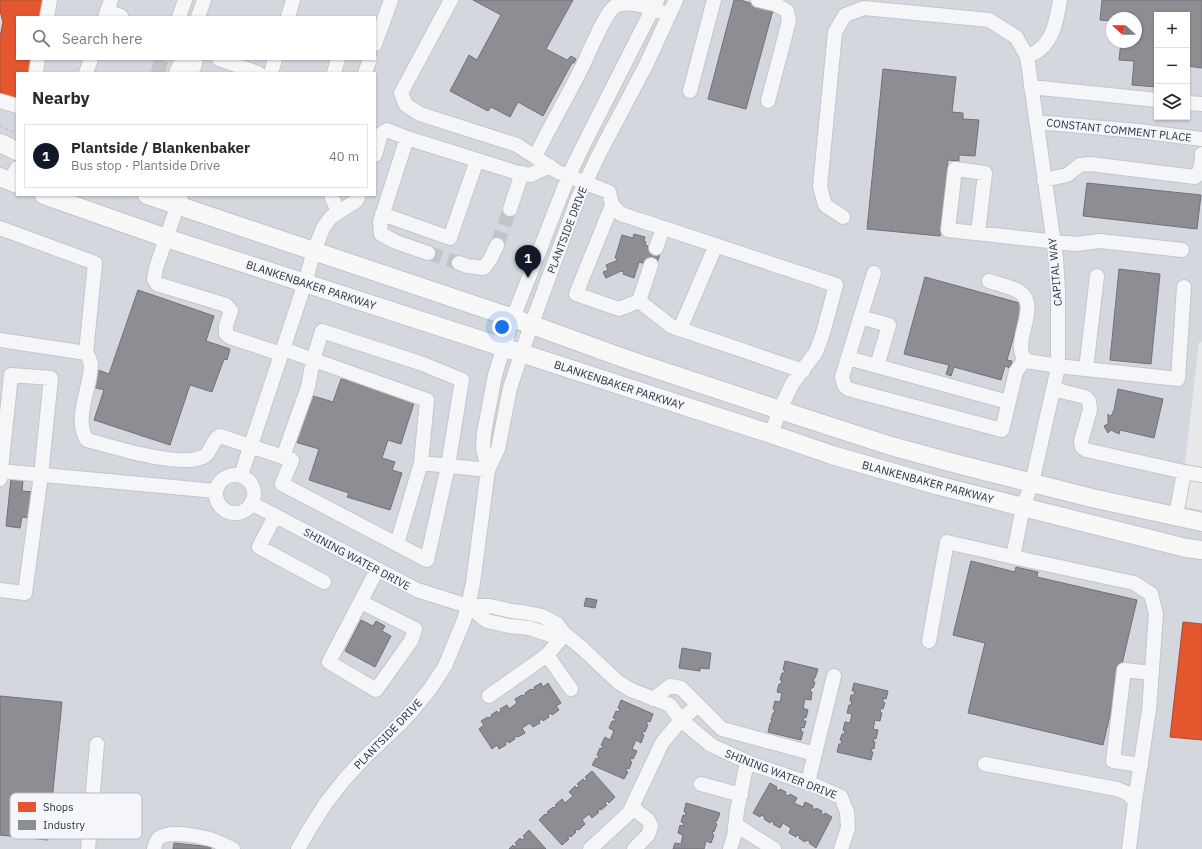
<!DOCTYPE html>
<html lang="en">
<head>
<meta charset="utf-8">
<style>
  :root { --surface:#fff; --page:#f2f2f3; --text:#2b2b33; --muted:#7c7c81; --line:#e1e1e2; --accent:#111827 }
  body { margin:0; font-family:"IBM Plex Sans",sans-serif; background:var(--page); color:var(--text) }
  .controls { position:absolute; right:12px; top:12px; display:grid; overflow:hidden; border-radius:0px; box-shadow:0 1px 3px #0004 }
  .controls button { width:36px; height:36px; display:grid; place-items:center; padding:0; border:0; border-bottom:1px solid var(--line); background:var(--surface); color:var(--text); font:20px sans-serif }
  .compass { position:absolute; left:1106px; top:12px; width:36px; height:36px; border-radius:50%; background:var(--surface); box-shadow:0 1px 3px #0004; rotate:292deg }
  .you { position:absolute; left:502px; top:327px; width:14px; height:14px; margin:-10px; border:3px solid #fff; border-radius:50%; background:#1a73e8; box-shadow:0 0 0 6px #1a73e833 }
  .badge { display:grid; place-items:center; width:26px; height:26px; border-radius:50%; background:var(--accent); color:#fff; font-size:13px; font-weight:700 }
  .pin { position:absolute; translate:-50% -33px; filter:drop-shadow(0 1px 2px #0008) }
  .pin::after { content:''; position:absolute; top:21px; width:14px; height:12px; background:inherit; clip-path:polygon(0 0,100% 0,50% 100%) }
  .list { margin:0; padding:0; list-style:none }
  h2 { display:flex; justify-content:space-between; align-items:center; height:52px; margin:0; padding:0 16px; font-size:17px }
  h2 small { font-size:13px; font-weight:400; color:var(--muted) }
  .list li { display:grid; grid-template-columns:26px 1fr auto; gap:12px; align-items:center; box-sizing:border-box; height:64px; margin:0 8px 8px; padding:0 8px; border:1px solid var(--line); border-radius:0px }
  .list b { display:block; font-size:15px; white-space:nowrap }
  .list p { margin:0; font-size:13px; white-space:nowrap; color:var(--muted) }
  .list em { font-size:13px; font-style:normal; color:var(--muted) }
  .icon { flex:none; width:22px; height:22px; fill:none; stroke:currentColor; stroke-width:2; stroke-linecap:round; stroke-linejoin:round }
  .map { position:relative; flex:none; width:1202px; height:849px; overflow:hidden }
  .search { position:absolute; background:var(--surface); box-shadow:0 1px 3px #0004; left:16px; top:16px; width:360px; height:44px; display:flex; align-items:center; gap:10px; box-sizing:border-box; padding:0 14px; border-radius:0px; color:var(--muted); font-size:15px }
  .panel { position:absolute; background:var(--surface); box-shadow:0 1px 3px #0004; left:16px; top:72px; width:360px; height:124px; border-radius:0px }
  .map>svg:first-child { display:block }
  .built { fill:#d4d7dd; fill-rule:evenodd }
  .shops { fill:#e4572e; stroke:#ac4c35 }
  .industry { fill:#8d8d92; stroke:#70727b }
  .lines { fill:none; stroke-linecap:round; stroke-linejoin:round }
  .minor-tunnel { stroke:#c1c4c9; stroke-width:14; stroke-dasharray:14 7; stroke-linecap:butt }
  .minor-casing { stroke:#c4c6c8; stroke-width:16 }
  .major-casing { stroke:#c2c5c8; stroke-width:20 }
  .path { stroke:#c5c6ca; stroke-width:2; stroke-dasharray:3 3; stroke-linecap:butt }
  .minor { stroke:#f5f6f7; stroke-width:14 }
  .major { stroke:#f8f8f8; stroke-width:18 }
  .labels { text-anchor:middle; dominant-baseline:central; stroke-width:4; stroke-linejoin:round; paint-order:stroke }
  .street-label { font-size:11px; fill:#2b3445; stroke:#f4f6f9 }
  .key { fill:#f4f6f9; stroke:#b8bcc3; stroke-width:1 }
  .key-label { font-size:11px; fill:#2b3445 }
</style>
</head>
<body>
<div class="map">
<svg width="1202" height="849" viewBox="0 0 1202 849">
  <rect width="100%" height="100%" fill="#e6e8ea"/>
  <path class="built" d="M0,0H1202V342H1199L1180,506L1202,510V849H0ZM1157,15H1187V117H1157ZM17,17H375V59H17ZM1112,18H1136V42H1112ZM17,73H375V195H17Z"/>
  <path class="shops" d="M0,0H45L42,17H17V59H33L31,73H17V98L0,95V37L3,22L0,11Z
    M1183,622L1202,624V740L1170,737Z"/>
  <path class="industry" d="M473,0H573L546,49L567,60L571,56L576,59L574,63H572L543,116L518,102L510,117L491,107L488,111L450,91L469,55L477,60L501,15Z
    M734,0H740L773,10L746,109L708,99Z
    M1102,0H1202V68L1187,66V15H1157V87L1132,85L1134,61L1119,60L1121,42H1136V18H1112V21L1100,20Z
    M883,69L956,77L952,112L963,113V119L979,120L975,156L959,155V161L948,160L940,236L867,229Z
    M1087,183L1201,195L1197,229L1083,216Z
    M634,234L645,237L644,241L646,242L645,245L661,250L656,267L639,262L634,278L623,274L624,272L621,271L606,278L603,272L608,270L606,265L616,261L617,258H615L622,235L633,238Z
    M1119,269L1160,274L1151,364L1110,360Z
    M925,277L1023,304L1007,360L1012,361L1010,368L1005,366L1001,380L954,367L951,376L946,374L949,365L904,354Z
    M138,290L214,316L206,341L230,349L227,360L224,359L212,392L190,385L170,445L94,420L104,390L93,387L98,370L109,374Z
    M341,379L354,381L398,396L414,403L401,444L388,440L382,458L395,462L392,470L402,473L390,510L347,497L349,493L309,480L319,449L295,442L310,395L333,402Z
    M1118,389L1163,399L1154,438L1120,430L1119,434L1111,430L1108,433L1104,426L1108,424V414L1109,416H1111L1114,410Z
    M11,478L23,480L22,491L33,492L30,518L22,517L20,528L6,526Z
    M971,561L1015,572L1016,567L1038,572L1037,577L1137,600L1103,745L968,713L985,643L953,635Z
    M586,598L597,600L595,608L584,606Z
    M361,620L373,626L376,621L385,626L382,631L391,636L375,667L345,651Z
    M682,648L711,653L709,669L700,668V671L679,668Z
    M785,661L818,669L815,678H814L813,682H815L813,688H811L810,692H812L811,700L805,699L803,708L808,710L806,718L804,717L803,721H806L804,728L801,727V731L803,732L801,740L768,732L770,723H771L772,720H771L773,713H774L775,710L773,709L775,701L780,702L782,693L777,692L779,684H781L782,680H780L782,673H784L785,670H783Z
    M541,683L543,687L548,683L561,703L556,706L559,710L552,715L551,713L548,715L549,717L543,721L542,719L539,721L540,723L533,727L530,723L522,728L525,733L518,737L517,736L514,737L515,739L509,743L508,741L505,743L506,745L499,749L497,745L492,749L479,729L484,725L481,721L488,717L489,718L492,716L491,715L497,711L498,713L501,711L500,709L507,705L509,709L517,703L515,699L522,695L523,696L526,694L525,693L531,689V690L535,689L534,687Z
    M854,683L888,691L886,699L883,698V702L885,703L883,709L881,708L880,712L882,713L880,721L875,720L873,729L878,730L876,739L874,738L873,742H875L874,749L872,748L871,752H873L871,760L837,752L839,744H841L842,741L840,740L842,734H844L845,731L843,730L845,722L850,723L852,714L847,713L849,705H851L852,702L850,701L851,695H854L855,691H852Z
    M0,696L62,702L48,840L0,835Z
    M621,700L653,714L650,722L648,721L646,724L648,725L645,732L644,731L642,734L644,735L641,743L636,740L632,749L637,751L633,759L631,758L630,761L632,762L629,769L627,768L626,771L628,772L624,779L592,765L596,758L598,759L599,756L597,755L600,748L602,749L603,746L601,745L605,737L610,740L614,731L609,728L612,721H615L616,719L613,718L616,711L619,712L620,709L618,708Z
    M592,771L615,797L609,803L607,801L605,803L607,805L601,810L600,809L597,811L599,812L592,818L589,814L582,820L585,824L579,830L577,829L575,831L576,832L571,837L570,836L567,838L569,839L562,845L539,820L545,814L546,815L549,813L547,812L553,807L554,808L557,806L555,805L562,799L565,803L573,796L569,792L575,786L577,788L579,786L577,784L583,779L585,781L587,779L585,777Z
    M770,783L777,787L776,789L779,791L780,789L786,792L785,794L788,796L790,794L797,798L794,803L803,807L805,802L813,806L812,808L815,810L816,808L822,811L821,813L824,815L825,813L832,817L816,848L809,843L810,841L806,840L805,842L799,838L800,836L797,835L796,837L789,833L791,828L783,823L780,828L773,824L774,822L771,821L770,823L764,819L765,817L761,815L760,817L753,813Z
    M686,803L720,813L717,821H715V823L717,824L714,832L713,831L712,834L714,835L711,843L706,841L704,849H673L675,843L681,844L683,835L678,833L680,825L683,826L684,823L681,822L683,815L685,816L686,812H684Z
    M529,830L546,849H509L513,845L514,847L517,845L515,843L520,838L522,840L525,838L523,836Z
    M174,843L211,847V849H173Z"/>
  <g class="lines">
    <path class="minor-tunnel" d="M157,73L162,59
      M497,245L510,209
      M428,253L459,263"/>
    <defs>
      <path id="minor" d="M451,0L401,93L406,105L420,114L517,145L558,172L609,192L612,205L621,214L836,285L823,333L816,352L792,384L780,410L771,434
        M758,0L775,4L787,11L789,21L768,101
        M107,11L121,16
        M47,17L50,0
        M105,17L111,0
        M179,17L185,0
        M198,17L204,0
        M288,17L293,0
        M375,44L391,0
        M1027,56C1031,54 1036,53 1039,50C1054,39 1057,17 1060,0
        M219,59L258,73
        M36,73L38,59
        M86,73L91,59
        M176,73L182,59
        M189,73L194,67L196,59
        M271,73L275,59
        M334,73L338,59
        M365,73L370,59
        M1031,87L1157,100
        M690,91L714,0
        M0,101L17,106
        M1187,103L1202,104
        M1036,122L1138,131L1202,139
        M407,138L380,222L381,234L396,242L428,253
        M375,155L381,134L387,130L407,138L515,172L530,175L550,166
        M535,157C550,126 568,96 583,65C589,53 605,13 615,6C627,0 649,7 662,12
        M1044,180L1067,175L1080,165L1090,164L1195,177C1202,172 1201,163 1202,154
        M10,181L17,168
        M181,195L156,268L154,279L157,284L226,305L231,311L226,325V334L230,337L281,354
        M331,195L338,212
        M612,205L576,294L619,309L639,301L671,326L803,371
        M510,209L522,173
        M382,214L450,238L477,160
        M843,217L825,205L820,187L835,32L845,15L864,8L989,20L1016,37L1027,56L1056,258L1058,292V366L1057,372L1032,483L1023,507L1013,557L1134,583L1151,594L1156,614L1149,710L1135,801
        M0,228L95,263L86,353C88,356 90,360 91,364C91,388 73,419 87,440C114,447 178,468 203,457C212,453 211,440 220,436L292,460L282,484L427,560L448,466L462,380L423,364L322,331L313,360L308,387L283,457
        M978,233L985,173L955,169L948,230L1076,244L1100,241L1182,250
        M656,248L663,228
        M459,263L467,266L484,268L491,258L497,245
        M874,273L842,377L844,385L848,389L1002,430L1016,372L1022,363L1027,361L1058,366L1178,379L1184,287
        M989,281C998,284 1008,286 1016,290C1043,302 1013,338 1023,356C1024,358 1025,359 1027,361
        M639,301L651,265
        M860,317L889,325L877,366
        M680,329L716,245
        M0,340L86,353
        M283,349L427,400L421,463L488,470
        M848,358L1008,402
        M1086,369L1097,276
        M1053,389L1085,397L1089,401L1090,410L1081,441L1082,447L1086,450L1184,472L1176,516
        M488,470L483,448L484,433L495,375L513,318L569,175L584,144L657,0
        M0,471L216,491
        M1184,472L1202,475
        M241,475L305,283L314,251L323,228L331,217L356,201L359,195
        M216 494a19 19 0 1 1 38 0a19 19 0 1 1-38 0Z
        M0,479L11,375L51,378L41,475L25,593L0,590
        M251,503L417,590L468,606H490L512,611L528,613L542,616L557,624L565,634L583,649L618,682L631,690L670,705L681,720L711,745L752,764L814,785L841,797L847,812L848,828L841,849
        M275,516L259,547L324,582
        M397,544L421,463
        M361,602L415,629L411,641L376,690L329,662L377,570
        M468,606L487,621L509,626L529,628L554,636L565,634
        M565,634L547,655L571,689
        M929,641L947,542L1013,557
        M489,696L547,655
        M653,699L670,686L681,688L722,729L815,754
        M985,764L1117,789L1127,793L1135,801L1129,849
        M1141,765L1113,761L1124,670L1152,673
        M808,782L834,676
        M701,784L741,795
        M632,807L648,820L651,826L648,835L634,849
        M736,825L774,849
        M88,849L97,744
        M154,849C155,845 156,840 159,838C169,830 198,836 210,839C218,841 225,846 233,849
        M298,849L310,828L326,803L344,780L366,756L400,724L412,711L430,689L445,666L464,620L468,606L473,583L488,470L498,449L510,388L528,334L578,198L598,156L646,65L676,0
        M590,849L629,813L662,743L681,720L698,705
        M730,849L734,836L737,811L747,762"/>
      <path id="major" d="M0,143L17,151
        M0,177L17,184
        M44,195L166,238L771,434L832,455L936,485L1186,548L1202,550
        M147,195L513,318L626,359L780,410L891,446L961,465L1092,498L1202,522"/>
    </defs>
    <use href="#minor" class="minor-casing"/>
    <use href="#major" class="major-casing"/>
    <path class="path" d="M0,126L17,133"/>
    <use href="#minor" class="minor"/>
    <use href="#major" class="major"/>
  </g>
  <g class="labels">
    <g class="street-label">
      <text transform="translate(1119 130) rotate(6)">CONSTANT COMMENT PLACE</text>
      <text transform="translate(567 230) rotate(-69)">PLANTSIDE DRIVE</text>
      <text transform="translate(1055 272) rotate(-95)">CAPITAL WAY</text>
      <text transform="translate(311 285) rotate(18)">BLANKENBAKER PARKWAY</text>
      <text transform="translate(619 385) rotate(18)">BLANKENBAKER PARKWAY</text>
      <text transform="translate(928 482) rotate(15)">BLANKENBAKER PARKWAY</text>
      <text transform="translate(357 559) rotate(28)">SHINING WATER DRIVE</text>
      <text transform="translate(388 734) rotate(-46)">PLANTSIDE DRIVE</text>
      <text transform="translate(781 774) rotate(21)">SHINING WATER DRIVE</text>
    </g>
  </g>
  <rect x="10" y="793" width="132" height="46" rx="6" class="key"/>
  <rect x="18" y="802" width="18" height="10" fill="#e4572e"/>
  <rect x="18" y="820" width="18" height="10" fill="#8d8d92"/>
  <g class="key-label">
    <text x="43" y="811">Shops</text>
    <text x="43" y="829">Industry</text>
  </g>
</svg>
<div class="controls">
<button>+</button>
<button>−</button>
<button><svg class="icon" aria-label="layers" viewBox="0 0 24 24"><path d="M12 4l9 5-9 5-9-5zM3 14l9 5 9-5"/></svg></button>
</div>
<svg class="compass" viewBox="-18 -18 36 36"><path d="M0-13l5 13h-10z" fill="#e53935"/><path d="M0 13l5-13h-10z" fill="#7c7c81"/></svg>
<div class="you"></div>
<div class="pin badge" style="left:528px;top:278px">1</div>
<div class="search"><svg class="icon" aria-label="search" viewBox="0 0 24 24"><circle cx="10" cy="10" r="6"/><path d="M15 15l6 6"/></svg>Search here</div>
<section class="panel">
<h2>Nearby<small></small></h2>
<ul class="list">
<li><span class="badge">1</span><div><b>Plantside / Blankenbaker</b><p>Bus stop · Plantside Drive</p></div><em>40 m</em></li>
</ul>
</section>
</div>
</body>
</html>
